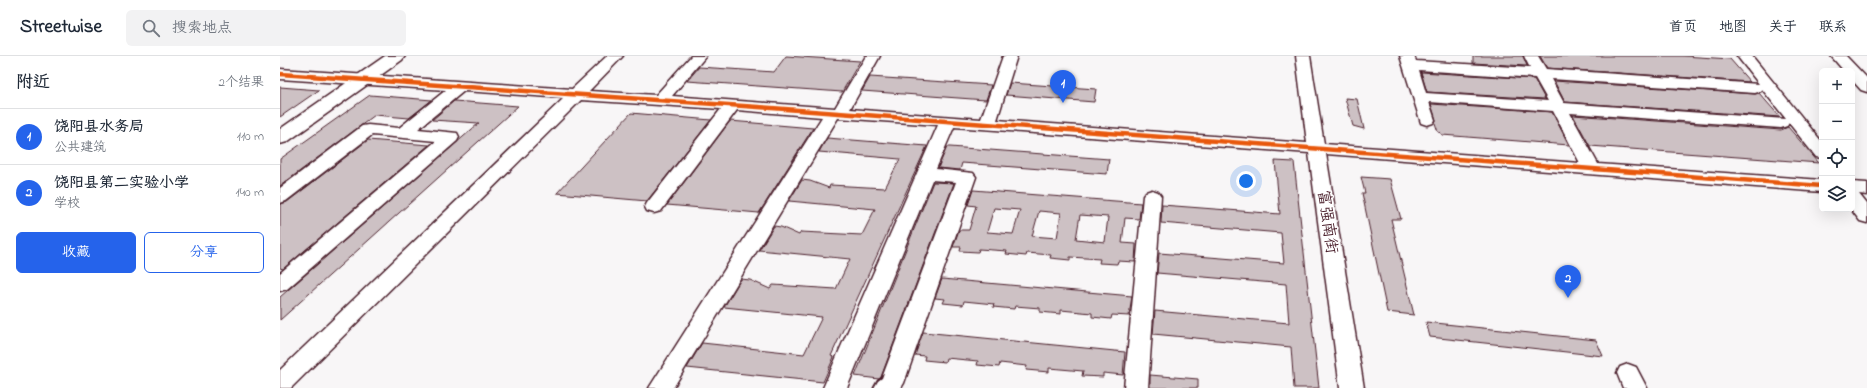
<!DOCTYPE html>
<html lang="zh">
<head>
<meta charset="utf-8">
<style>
  :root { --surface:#fff; --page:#f2f2f3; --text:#1f2937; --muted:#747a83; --line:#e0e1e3; --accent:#2563eb }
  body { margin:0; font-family:"Indie Flower","LXGW WenKai TC",sans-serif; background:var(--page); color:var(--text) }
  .controls { position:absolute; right:12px; top:12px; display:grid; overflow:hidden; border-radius:6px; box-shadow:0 4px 16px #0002 }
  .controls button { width:36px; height:36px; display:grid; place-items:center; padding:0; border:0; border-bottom:1px solid var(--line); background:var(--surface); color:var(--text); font:20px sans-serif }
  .you { position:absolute; left:966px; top:125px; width:14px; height:14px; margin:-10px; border:3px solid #fff; border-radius:50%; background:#1a73e8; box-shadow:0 0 0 6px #1a73e833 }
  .badge { display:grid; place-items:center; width:26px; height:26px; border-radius:50%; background:var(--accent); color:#fff; font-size:13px; font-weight:700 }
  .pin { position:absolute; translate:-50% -33px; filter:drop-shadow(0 1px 2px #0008) }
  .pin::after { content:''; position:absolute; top:21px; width:14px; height:12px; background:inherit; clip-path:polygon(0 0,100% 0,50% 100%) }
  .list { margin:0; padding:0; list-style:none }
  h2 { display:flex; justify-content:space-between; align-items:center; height:52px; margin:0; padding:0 16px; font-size:17px }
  h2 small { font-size:13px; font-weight:400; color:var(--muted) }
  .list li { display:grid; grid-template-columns:26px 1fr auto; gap:12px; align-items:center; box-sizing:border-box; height:56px; padding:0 16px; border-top:1px solid var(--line) }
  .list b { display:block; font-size:15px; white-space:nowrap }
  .list p { margin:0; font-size:13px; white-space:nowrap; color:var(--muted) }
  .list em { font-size:13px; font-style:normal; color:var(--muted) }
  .actions { display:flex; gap:8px; padding:12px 16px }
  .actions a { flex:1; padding:9px 0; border:1px solid var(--accent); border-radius:6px; text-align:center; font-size:14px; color:var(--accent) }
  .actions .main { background:var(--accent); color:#fff }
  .icon { flex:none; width:22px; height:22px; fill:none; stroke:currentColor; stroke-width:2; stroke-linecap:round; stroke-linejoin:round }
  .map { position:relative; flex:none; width:1587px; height:332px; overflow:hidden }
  header { display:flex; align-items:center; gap:24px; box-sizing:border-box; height:56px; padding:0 20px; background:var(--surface); border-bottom:1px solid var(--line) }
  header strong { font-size:19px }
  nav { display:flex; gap:22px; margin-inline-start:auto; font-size:14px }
  .search { width:280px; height:36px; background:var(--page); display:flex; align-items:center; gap:10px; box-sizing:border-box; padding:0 14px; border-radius:6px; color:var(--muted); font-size:15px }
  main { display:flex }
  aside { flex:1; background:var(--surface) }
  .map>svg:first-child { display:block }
  .building { fill:#cdc1c4; stroke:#4a1f2b; fill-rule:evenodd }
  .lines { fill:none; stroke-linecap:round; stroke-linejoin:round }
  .minor-casing { stroke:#4a1f2b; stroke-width:3 }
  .major-casing { stroke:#4a1f2b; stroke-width:3 }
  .minor { fill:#fff; fill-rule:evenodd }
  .major { fill:#fff; fill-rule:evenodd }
  .cycleway-casing { stroke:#fff; stroke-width:6 }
  .cycleway { stroke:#e8590c; stroke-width:4.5 }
  .labels { text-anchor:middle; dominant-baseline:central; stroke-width:3; stroke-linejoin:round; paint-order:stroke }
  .street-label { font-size:16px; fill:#4a1f2b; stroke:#fff }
</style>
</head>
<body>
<header>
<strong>Streetwise</strong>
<div class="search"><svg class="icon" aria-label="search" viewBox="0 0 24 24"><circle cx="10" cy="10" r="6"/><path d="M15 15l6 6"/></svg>搜索地点</div>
<nav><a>首页</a><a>地图</a><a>关于</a><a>联系</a></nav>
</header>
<main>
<aside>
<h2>附近<small>2个结果</small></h2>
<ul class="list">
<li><span class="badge">1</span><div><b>饶阳县水务局</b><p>公共建筑</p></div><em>110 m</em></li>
<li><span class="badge">2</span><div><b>饶阳县第二实验小学</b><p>学校</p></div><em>140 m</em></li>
</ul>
<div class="actions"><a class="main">收藏</a><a>分享</a></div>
</aside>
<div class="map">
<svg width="1587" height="332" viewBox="0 0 1587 332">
  <rect width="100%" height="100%" fill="#f8f6f7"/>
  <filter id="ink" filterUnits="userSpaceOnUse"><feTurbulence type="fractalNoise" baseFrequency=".025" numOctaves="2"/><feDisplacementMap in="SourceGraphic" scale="8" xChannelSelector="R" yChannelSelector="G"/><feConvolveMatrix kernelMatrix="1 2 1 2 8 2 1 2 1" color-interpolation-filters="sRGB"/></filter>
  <g filter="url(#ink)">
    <path class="building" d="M506,0L580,5L562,36L407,25L419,11L494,16Z
      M1193,0H1243L1247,10L1193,7Z
      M1260,0H1403L1450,3L1470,26L1267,12Z
      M1141,16L1254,23L1265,43L1147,36Z
      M590,21L711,29L706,44L582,35Z
      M1274,25L1475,38L1479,37L1500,61L1285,46Z
      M730,27L816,33L814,46L726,39Z
      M0,31L39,34L0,61Z
      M90,39L152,44L129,62L95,59L0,130V103Z
      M1065,42L1077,43L1084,73L1073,70Z
      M174,45L238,50L0,264V241L199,67L152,64Z
      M1151,48L1272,56L1289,89L1162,79L1161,77L1158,76L1155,67L1156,64Z
      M351,57L431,64L367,145L277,137Z
      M1293,59L1501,74L1508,71L1539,107L1310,90Z
      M450,65L533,72L479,157L387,149Z
      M547,82L647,90L551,300L554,301L543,326L407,312L422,287L524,298L542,261L444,251L461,223L470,224L490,233L493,229L556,233L570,203L479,194L494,170L501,171L519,179L521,176L582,179L595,153L509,145L522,124L530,125L549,132L550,129L605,132L620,103L539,96Z
      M88,84L149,89L3,213L0,212V148L7,146Z
      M667,91H670L829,103L827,118L682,107L680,114L658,112Z
      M995,105L1014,106L1039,332H1014L1011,291L873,278L875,255L1009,267L1006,228L877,217L879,197L1004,207L1001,177L881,167L882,149L1000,158Z
      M1081,121L1110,123L1121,163H1111L1134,259L1107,256L1082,137H1085Z
      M653,126L674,127L601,321L599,323L575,320Z
      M693,134L861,147L859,163L845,162L842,187L856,188L855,206L838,205L837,208L819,207L820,203L790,201V204L770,202L771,199L747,197L746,200L726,198L727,195L699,193L698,196L680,195L681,191H673L679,174H689L696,150L688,149ZM714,152L740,154L733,178L707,176ZM759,155L781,157L777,182L752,180ZM800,159L828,161L825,186L796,183Z
      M662,223L852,240L849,260L832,259L831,263L812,261V257L781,254V258L760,256V252L735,250L734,253L713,251L714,248L684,245L683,249L663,247L665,243L655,242Z
      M1146,266L1316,284L1323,300L1150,281Z
      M643,276L845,296L843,319L823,317V321L802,320L803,315L769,312V316L746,314L747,310L720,307L719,311L697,309L698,305L666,302L665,306L644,304L645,300L635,299Z
      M870,319L918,323V332H870Z"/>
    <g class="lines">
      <defs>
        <path id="minor" d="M327,0H343L309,35L376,39L411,0H426L392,40L555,52L586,0H600L570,53L701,63L723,0H737L717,64L1027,87L1016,0H1030L1044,88L1300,107L1273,55L1149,46L1155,64L1153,67L1147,69L1141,67L1120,0H1134L1136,5L1250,12L1244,0H1258L1266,13L1479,28L1457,0H1472L1542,86V102L1536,101L1509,67L1507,70L1501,72L1290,57L1318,108L1542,124V136L1046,98L1084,332H1060L1029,97L674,71L656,113L693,117L696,121L624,327L621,332H594L598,325L602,322L676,126L652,124L567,332H543L658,69L558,62L393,332H369L542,61L457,54L381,155L374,157L367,155L365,151L367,147L441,53L301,44L11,332H0V314L284,42L184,35L138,73L177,77L179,81L177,85L7,233L0,235V217L156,85L92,79L6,145L0,147V132L82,70L88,69L119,72L166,34L0,23V13L292,33ZM1139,14L1255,22L1268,45L1146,37ZM1271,23L1475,37L1481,35L1482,33L1506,63L1284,47Z
          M1551,0H1566L1587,22V36L1581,34L1572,24V15H1564Z
          M1572,126L1587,127V139L1579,138L1587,148V167L1580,165L1571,153Z
          M872,134L878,136L881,140L868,332H844L863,140L866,136Z
          M1348,308L1356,311L1367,332H1343L1337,317L1340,311Z"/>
        <path id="major" d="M105,0H125L122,4L7,86L0,88V73Z"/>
      </defs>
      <use href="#minor" class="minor-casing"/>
      <use href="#major" class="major-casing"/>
      <use href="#minor" class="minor"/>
      <use href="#major" class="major"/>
      <defs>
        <path id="cycleway" d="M0,18L478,51L1542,130"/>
      </defs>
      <use href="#cycleway" class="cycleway-casing"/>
      <use href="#cycleway" class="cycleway"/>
    </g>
  </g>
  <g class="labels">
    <g class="street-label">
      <text transform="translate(1047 166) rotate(82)">富强南街</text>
    </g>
  </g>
</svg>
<div class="controls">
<button>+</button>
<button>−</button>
<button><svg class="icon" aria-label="locate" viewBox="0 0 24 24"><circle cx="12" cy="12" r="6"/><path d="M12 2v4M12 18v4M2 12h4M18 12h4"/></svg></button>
<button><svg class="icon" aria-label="layers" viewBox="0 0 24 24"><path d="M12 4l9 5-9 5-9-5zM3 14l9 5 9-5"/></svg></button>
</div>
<div class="you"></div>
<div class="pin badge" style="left:783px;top:47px">1</div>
<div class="pin badge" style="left:1288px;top:242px">2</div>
</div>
</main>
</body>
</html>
